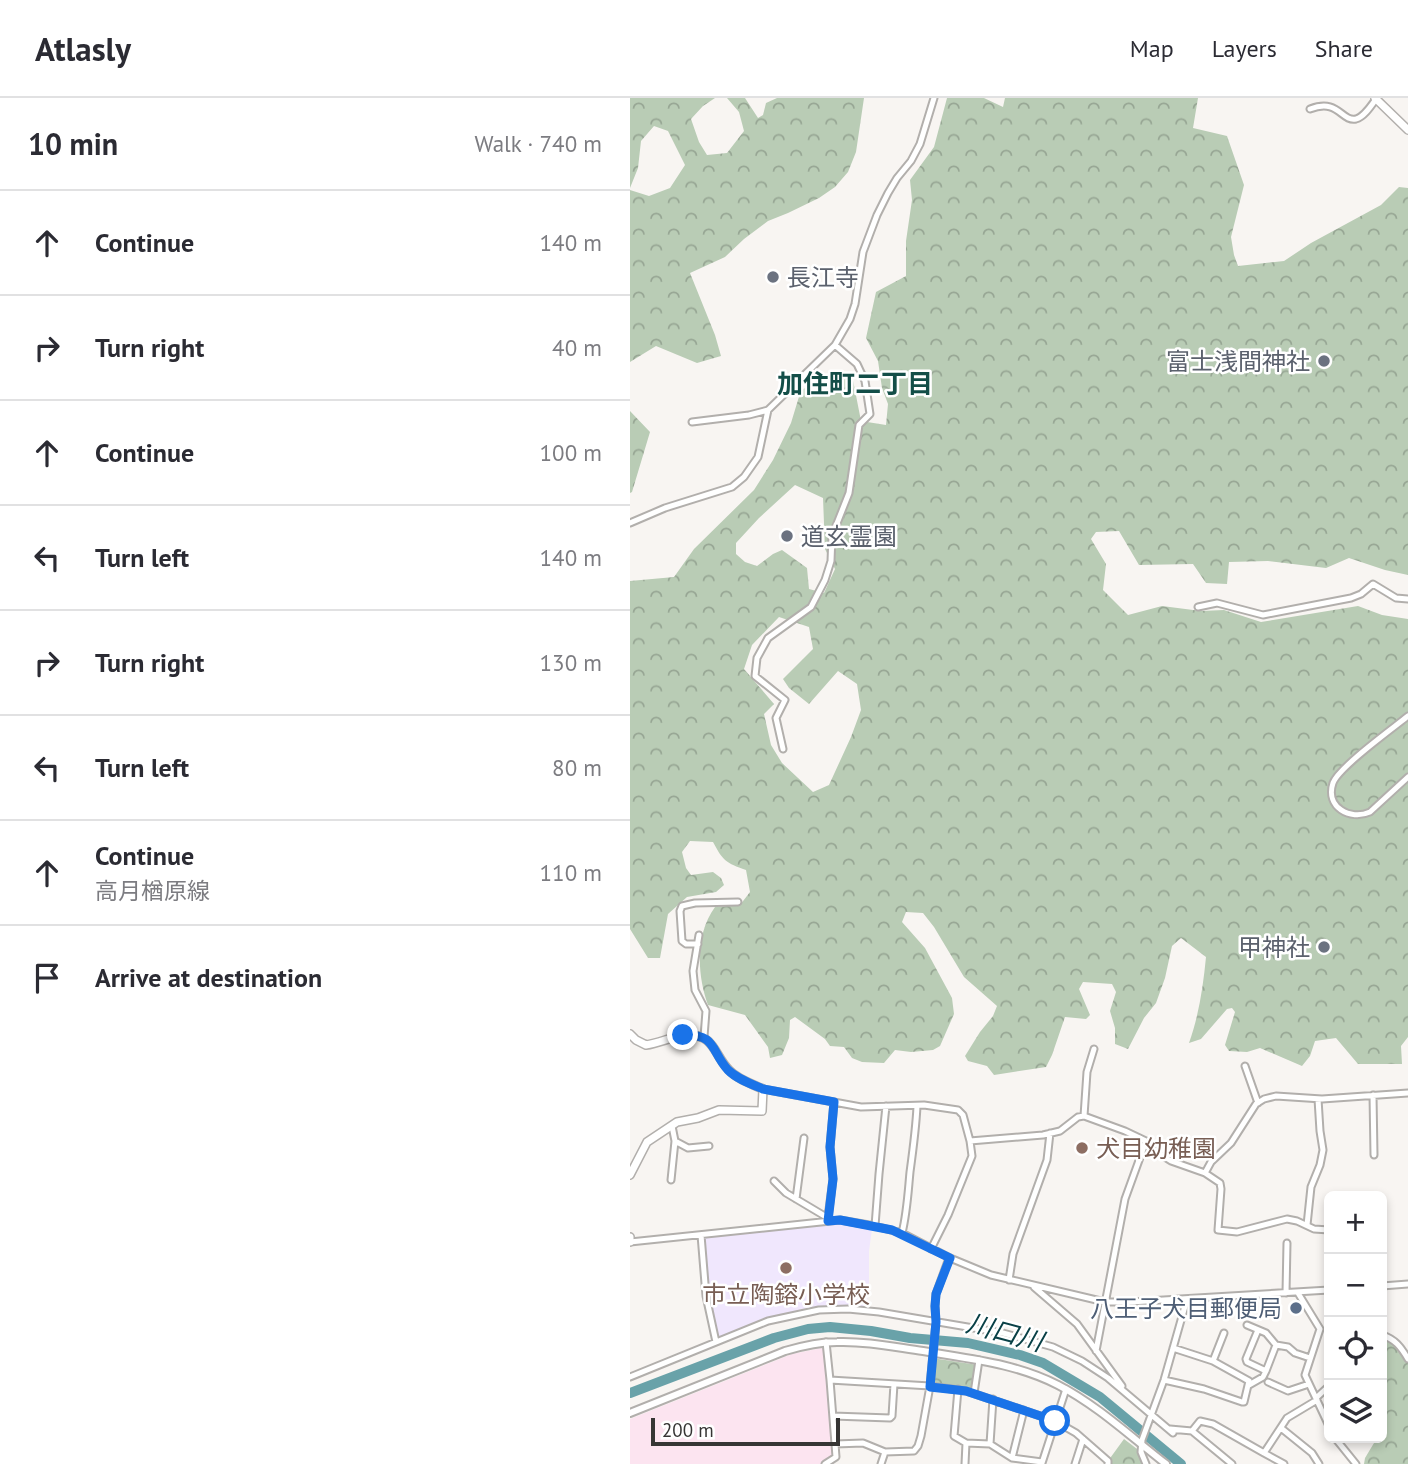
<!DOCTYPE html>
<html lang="en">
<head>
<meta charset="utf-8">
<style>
  :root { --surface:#fff; --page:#f7f7f7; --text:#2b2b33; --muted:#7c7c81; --line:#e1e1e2 }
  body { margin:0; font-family:"PT Sans","Noto Sans JP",sans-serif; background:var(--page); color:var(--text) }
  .controls { position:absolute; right:21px; bottom:21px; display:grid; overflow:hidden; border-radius:10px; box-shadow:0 4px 10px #0003 }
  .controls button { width:63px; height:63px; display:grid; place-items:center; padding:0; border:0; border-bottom:2px solid var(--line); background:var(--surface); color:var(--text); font:35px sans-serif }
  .scale { position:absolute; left:21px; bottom:18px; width:189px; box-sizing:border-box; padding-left:7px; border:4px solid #363534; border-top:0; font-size:19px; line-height:24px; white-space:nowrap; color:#363534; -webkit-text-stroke:5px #fff; paint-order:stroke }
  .stop { position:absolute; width:21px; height:21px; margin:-16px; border:5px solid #1a73e8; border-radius:50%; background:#fff }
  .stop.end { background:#1a73e8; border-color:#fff; box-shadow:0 2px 7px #0008 }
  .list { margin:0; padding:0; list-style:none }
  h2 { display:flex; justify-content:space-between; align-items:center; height:91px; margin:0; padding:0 28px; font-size:30px }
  h2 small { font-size:23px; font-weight:400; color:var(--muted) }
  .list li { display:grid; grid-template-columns:46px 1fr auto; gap:21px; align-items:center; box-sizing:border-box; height:105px; padding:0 28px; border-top:2px solid var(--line) }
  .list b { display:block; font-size:26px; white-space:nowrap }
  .list p { margin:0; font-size:23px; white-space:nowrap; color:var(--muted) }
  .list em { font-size:23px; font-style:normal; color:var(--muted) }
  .icon { flex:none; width:38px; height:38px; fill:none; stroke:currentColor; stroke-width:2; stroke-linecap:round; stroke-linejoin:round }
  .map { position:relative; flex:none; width:778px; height:1366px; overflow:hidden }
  header { display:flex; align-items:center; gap:42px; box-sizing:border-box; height:98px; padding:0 35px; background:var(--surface); border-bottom:2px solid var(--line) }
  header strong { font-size:33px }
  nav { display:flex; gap:38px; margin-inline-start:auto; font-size:24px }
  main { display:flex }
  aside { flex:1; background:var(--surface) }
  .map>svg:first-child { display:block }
  .commercial { fill:#fce4f0 }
  .education { fill:#f0e7fd }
  .forest { fill:url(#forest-crowns); fill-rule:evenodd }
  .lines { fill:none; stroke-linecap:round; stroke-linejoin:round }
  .river { stroke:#69a2a9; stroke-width:10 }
  .minor-casing { stroke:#b2afac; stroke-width:9 }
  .tertiary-casing { stroke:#b2afac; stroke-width:10 }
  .secondary-casing { stroke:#b2afac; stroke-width:10 }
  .minor { stroke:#fff; stroke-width:5 }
  .tertiary { stroke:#fff; stroke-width:6 }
  .secondary { stroke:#fff; stroke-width:7 }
  .route { stroke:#1a73e8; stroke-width:9 }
  .worship-dot { fill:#6b7280; stroke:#fff; stroke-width:2.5 }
  .education-dot { fill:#8d6e63; stroke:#fff; stroke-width:2.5 }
  .service-dot { fill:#5c6f8a; stroke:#fff; stroke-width:2.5 }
  .labels { text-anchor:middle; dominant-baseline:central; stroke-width:5; stroke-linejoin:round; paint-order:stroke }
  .worship-label { font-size:24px; fill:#5b616d; stroke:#fff; text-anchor:start }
  .education-label { font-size:24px; fill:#785e54; stroke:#fff; text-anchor:start }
  .service-label { font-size:24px; fill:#4e5e75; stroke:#fff; text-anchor:end }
  .neighbourhood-label { font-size:26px; font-weight:bold; fill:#134e48; stroke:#fff }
  .water-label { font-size:26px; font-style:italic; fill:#094046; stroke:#fff }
</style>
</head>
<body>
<header>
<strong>Atlasly</strong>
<nav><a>Map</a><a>Layers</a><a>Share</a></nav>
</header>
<main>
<aside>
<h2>10 min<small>Walk · 740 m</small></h2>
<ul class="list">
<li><svg class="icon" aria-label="ahead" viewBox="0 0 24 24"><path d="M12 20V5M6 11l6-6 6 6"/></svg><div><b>Continue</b></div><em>140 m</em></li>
<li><svg class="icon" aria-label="right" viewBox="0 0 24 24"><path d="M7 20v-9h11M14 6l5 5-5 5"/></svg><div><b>Turn right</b></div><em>40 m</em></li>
<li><svg class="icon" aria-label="ahead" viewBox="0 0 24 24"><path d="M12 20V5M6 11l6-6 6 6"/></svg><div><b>Continue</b></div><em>100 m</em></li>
<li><svg class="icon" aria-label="left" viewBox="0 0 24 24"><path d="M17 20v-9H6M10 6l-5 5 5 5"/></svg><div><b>Turn left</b></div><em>140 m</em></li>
<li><svg class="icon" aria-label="right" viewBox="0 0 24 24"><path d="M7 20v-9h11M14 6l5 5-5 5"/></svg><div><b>Turn right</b></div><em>130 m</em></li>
<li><svg class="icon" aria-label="left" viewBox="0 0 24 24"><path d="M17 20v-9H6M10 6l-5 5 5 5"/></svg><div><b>Turn left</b></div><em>80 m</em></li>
<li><svg class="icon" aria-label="ahead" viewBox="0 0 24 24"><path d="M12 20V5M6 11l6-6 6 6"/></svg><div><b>Continue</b><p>高月楢原線</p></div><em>110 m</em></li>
<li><svg class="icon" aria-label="arrive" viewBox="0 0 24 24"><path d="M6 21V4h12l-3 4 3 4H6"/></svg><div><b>Arrive at destination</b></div></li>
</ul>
</aside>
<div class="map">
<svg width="778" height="1366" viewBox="0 0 778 1366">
  <defs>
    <pattern id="forest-crowns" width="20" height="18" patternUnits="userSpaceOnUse" patternTransform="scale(1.75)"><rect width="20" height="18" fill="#b9ccb5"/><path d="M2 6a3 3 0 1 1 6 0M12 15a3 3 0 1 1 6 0" fill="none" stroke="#97a694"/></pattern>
  </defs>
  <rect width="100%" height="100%" fill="#f8f5f2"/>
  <path class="commercial" d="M197,1249L206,1359L195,1366H0V1321L162,1256Z"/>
  <path class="education" d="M207,1125L242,1131L239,1153V1187L236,1213L189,1212L150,1220L86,1244L76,1198L71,1139Z"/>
  <path class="forest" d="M0,0H85L73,8L61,21L69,44L77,57L97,55L114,33L109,14L97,0H115L128,20L133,17L136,5L147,0H234L226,54L218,74L205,89L189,100L158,115L138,123L114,141L95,159L60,175L85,237L91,258L67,265L26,248L0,264V92L19,98L40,90L55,67L38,33L24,28L11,43L8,70L0,90Z
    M317,0H354L373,9L375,0H568L563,30L597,38L614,87L601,139L604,157L608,168L654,163L681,145L751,107L769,89L778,90V477L755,472L719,460L696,470L638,463L599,464L597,486L576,485L563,466L509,467L489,433L466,434L461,441L476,466L473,492L498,517L532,508L571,513L594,512L631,524L728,508L752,517L778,521V939L771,948L772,966H728L706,940L685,943L680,958L672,968L630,950L617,954L599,953L595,947L605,914L602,910L597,911L571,941L559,945C569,917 573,889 576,859L551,840L542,848L535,880L526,905L514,920L498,951L485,946V930L480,913L486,894L482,886L453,884L449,891L460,917L456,921L435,919L422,957L416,969L364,977L357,968L338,963L335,958L350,934L363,918L367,908L334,879L304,829L293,815L276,814L272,824L295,850L322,900L324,916L310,948L303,952L281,954L265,952L254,965L232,964L222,960L214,949L200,948L195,941L165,919L160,922L159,940L152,957L140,960L138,949L115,917L78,907C67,877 65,836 85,809L110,807L120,794L116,772C96,765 93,763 83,744L60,743L52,754L56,770L61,777L83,774L91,780L94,787L86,794L57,799L38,816L30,860H18L0,831V483L44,479L64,451L124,392L143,362L161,325L171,292L205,276L222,277L231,323L256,327L258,306L252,290L248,263L236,240L246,194L276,178V143L282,102L280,82L304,49ZM165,387L193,400L195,451L205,471L194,495L179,491L177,470L152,452L143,456L127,468L115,464L106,456V445L129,420ZM149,519L179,529L183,551L153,581L159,590L179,606L208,573L227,586L231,612L221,639L199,687L183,694L152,665L141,647L134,616L144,606L114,571L122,547Z
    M0,313L20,334L2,394L0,395Z
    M752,1241C764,1245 773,1253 778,1265V1366H734L735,1360L747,1340H752Z
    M302,1260L348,1267L344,1295L300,1288Z
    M494,1341L511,1354L514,1366H478V1363Z"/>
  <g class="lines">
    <path class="river" d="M0,1295L144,1240L178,1231L200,1229L241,1233L280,1240L338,1245L390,1257L413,1265L470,1299L551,1366"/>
    <defs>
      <path id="minor" d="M680,11C709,0 711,24 726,21C734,19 741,8 746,1
        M62,324L119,317L138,312L205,247L220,221L225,206L233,154L247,117L258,95L267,80L281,63L290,46L304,0
        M0,425L35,410L102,389L114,379L128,359L138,312
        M568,509L587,505L633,517L721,500L731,496L743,486L766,500L778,501
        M778,618C762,631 709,669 703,685C695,709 720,723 740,714L778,679
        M153,651L146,620L155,602L125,578L127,560L138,540L181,509L195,482L201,463L202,438L219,395L229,327L240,316L235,283L227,266L205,247
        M69,837L63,873L65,892L76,913L74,939
        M68,846H56L52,843L50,813L52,808L65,805L108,804
        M615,968L628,1005
        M133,991L231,1009L294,1007L328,1012L333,1017L340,1043L342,1058L318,1117L301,1151
        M743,997L744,1057
        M454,1018L457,974L464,951
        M45,1043L58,1050L79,1048
        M340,1043L413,1037L430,1033L448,1019L454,1018L495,1033L516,1043L522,1051L541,1063L575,1075L590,1085L591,1091L588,1132L607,1134L657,1121L667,1123L684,1131L699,1132
        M575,1075L581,1064L601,1045L626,1006L634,1001L646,998L692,1001L778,995
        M41,1082L45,1043L42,1028
        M144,1083L156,1095L198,1120
        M166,1101L174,1040
        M198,1119L203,1081L200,1049L204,1004
        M677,1127L681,1089L690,1067L693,1052L690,1033L688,1001
        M245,1128L249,1076L256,1008
        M272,1135C277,1115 278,1095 280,1074C283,1052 286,1030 287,1008
        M71,1137L76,1198L86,1244
        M0,1144L210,1122L245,1128L272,1135L320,1160L361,1177L475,1204H500L699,1192
        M379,1182L383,1156L417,1062L420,1035
        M752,1188L778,1186
        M404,1189L447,1226L492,1288
        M656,1195L657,1145
        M668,1195L690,1231L675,1277L699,1328
        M617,1227L636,1235L646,1247L658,1249L665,1255L680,1260
        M628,1232L616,1261L617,1264L636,1273L646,1247
        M752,1237C765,1241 771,1249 778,1261
        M196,1244L200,1282L300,1288L336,1293L425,1323L446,1335L478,1363V1366
        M466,1253L495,1101L516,1043
        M583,1263L594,1235
        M0,1279L138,1223L189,1212L218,1211L249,1214L373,1235L423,1249L452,1263L478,1280L543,1335
        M534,1282L574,1291L612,1304H614L619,1283L583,1263L543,1250
        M638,1284L658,1293L679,1286
        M619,1287L633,1279L636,1273
        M328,1291L324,1338L336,1345L360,1346L382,1360L412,1364
        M344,1295L349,1262
        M686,1300L699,1288
        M203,1318L260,1320L262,1318L264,1286
        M651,1330L682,1355L689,1366
        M540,1331L562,1333L602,1366
        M562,1333L570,1323L583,1326L634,1355L657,1320L687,1302
        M705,1340L726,1366
        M205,1346L233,1345L255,1354
        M360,1346L363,1301
        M634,1355L654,1366
        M382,1360L394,1312
        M412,1365L436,1291
        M195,1366L206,1359L200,1282
        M251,1366L255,1354L284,1353L288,1348L291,1338L300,1288L306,1224L305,1208L306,1196L319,1160
        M335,1366L336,1345
        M445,1366L453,1341
        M516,1366L511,1354L512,1342L534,1282L557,1201"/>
      <path id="tertiary" d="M0,1315L155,1253C172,1248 189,1244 207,1244C236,1243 264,1249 293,1253C339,1261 385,1265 428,1287C467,1307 501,1339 536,1366"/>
      <path id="secondary" d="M745,0L778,32
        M0,936L6,942L16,947C31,945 44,937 59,937C85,937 84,957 99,972C107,981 122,986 133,991L132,1013L89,1012L68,1020L47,1024L17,1044L0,1077
        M0,1139V1144"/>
    </defs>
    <use href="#minor" class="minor-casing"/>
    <use href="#tertiary" class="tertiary-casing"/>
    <use href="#secondary" class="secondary-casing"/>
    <use href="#minor" class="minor"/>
    <use href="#tertiary" class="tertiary"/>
    <use href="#secondary" class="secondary"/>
  </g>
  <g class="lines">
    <path class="route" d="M53,937C87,936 80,952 98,972C107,981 121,986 133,991L204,1004L200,1049L203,1081L198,1123L210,1122L262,1132L320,1160L306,1196L305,1208L306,1224L300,1289L336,1293L425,1323"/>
  </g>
  <g class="worship-dot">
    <circle cx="143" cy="179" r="7"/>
    <circle cx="694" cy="263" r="7"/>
    <circle cx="157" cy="438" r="7"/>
    <circle cx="694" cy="849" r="7"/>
  </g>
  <g class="education-dot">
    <circle cx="452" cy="1050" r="7"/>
    <circle cx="156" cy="1170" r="7"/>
  </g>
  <circle class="service-dot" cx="666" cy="1210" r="7"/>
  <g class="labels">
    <g class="worship-label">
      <text x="157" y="179">長江寺</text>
      <text x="680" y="263" text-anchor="end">富士浅間神社</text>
      <text x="171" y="438">道玄霊園</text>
      <text x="680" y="849" text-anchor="end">甲神社</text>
    </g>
    <g class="education-label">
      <text x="466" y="1050">犬目幼稚園</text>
      <text x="156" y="1196" text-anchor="middle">市立陶鎔小学校</text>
    </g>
    <g class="service-label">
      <text x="652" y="1210">八王子犬目郵便局</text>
    </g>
    <g class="neighbourhood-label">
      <text x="225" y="285">加住町二丁目</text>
    </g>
    <g class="water-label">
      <text transform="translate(375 1234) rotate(15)">川口川</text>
    </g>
  </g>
</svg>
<div class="controls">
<button>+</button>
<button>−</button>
<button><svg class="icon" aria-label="locate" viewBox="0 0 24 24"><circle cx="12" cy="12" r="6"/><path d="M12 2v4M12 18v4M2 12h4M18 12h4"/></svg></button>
<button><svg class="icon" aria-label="layers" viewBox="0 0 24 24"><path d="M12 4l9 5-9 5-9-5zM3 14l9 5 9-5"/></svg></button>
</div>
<div class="scale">200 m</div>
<div class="stop" style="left:425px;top:1323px"></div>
<div class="stop end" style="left:53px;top:937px"></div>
</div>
</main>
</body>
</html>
